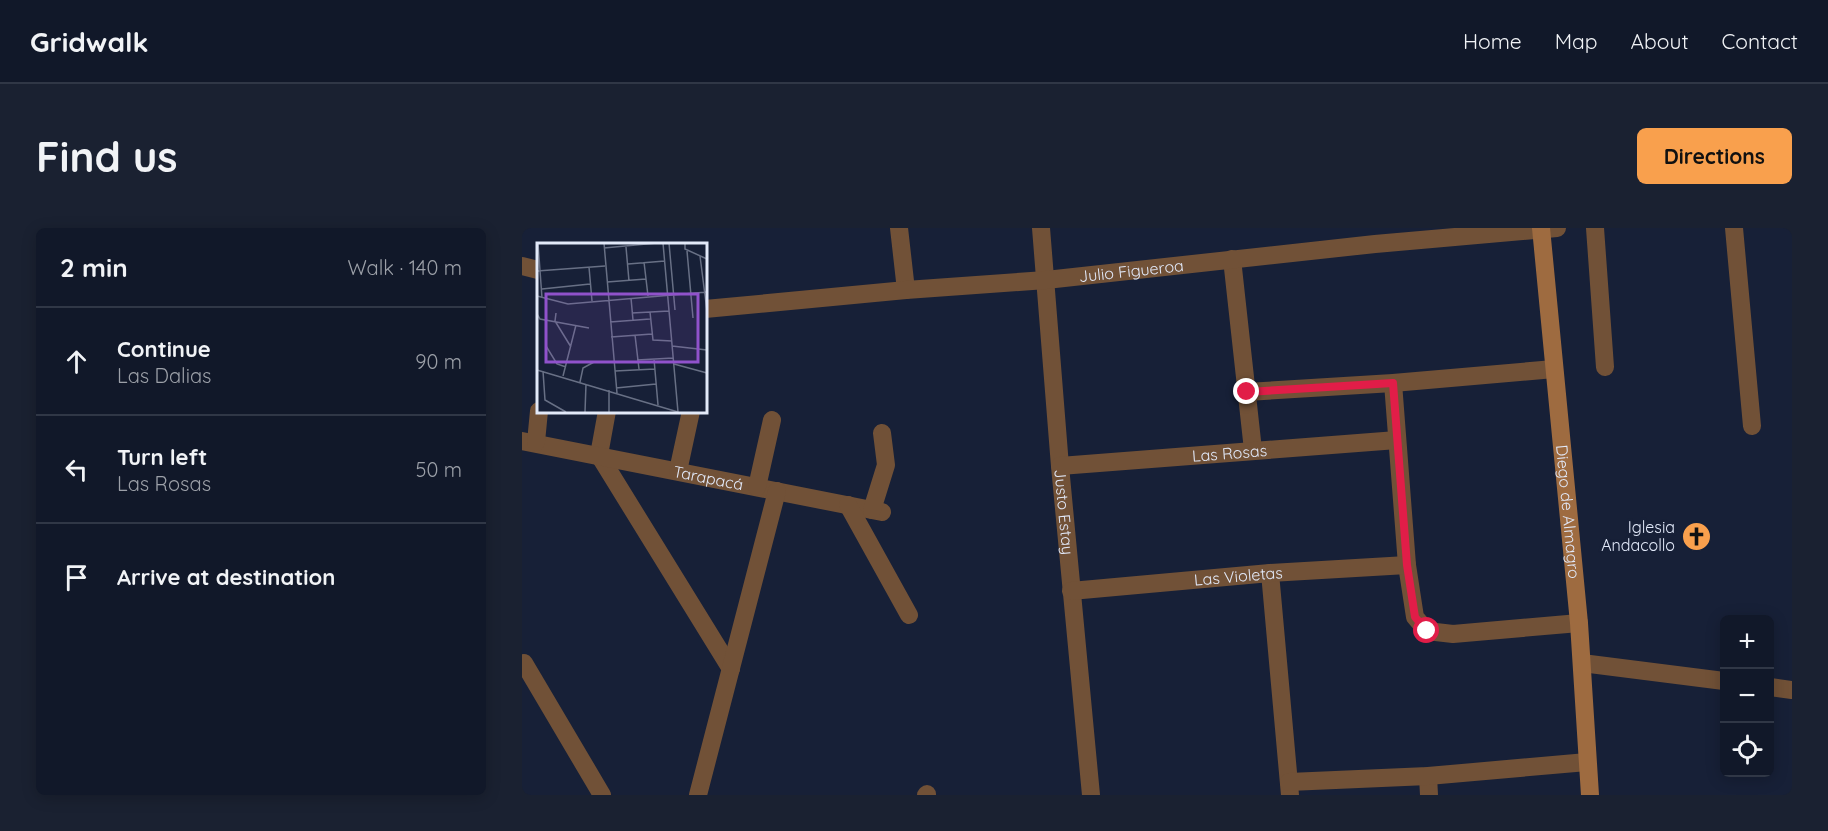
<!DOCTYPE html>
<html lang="en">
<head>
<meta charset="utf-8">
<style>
  :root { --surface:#111829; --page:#1a2131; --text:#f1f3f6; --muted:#9ca0a8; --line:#303746; --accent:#f9a04d }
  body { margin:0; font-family:Quicksand,sans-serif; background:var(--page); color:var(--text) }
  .controls { position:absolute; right:18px; bottom:18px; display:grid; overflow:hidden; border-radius:9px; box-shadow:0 3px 15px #0003 }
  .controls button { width:54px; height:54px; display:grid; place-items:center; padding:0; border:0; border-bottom:2px solid var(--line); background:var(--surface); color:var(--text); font:30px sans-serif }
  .stop { position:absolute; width:18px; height:18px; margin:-14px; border:4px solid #e11d48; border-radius:50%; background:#fff }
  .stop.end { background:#e11d48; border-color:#fff; box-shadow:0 2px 6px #0008 }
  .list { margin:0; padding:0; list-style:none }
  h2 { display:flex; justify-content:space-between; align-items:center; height:78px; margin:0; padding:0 24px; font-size:26px }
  h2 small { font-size:20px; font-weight:400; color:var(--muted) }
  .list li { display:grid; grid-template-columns:39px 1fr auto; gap:18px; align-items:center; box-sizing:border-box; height:108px; padding:0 24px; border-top:2px solid var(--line) }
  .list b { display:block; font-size:22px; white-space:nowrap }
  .list p { margin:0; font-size:20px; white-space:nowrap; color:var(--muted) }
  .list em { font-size:20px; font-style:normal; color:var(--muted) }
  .icon { flex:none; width:33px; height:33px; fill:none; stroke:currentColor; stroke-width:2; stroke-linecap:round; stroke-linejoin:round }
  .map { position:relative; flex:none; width:1270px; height:567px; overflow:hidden; border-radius:9px }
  header { display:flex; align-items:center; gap:36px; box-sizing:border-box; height:84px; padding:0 30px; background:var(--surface); border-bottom:2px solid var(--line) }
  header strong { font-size:28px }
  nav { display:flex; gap:33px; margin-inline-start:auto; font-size:21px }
  .intro { display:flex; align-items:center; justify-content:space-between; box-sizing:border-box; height:144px; padding:0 36px }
  h1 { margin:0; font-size:42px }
  .button { padding:15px 27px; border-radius:9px; background:var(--accent); color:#111; font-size:21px; font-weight:700 }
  main { display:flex; gap:36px; padding:0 36px }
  aside { flex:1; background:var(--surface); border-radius:9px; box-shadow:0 3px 15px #0003 }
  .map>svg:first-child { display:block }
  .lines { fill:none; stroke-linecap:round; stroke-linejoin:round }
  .street { stroke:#715137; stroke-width:18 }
  .secondary { stroke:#9e6b40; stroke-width:18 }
  .route { stroke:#e11d48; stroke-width:8 }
  .labels { text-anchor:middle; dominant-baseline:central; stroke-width:6; stroke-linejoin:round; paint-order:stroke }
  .street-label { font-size:16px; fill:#e2e9f9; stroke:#172037 }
  .poi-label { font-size:16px; fill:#e2e9f9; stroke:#172037; text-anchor:end }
  .inset-road { fill:none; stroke:#687085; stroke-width:1.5 }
  .view { fill:#9052cb; fill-opacity:0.15; stroke:#9052cb; stroke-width:3 }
  .inset-edge { fill:none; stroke:#e2e9f9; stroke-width:3 }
</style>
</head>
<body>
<header>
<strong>Gridwalk</strong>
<nav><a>Home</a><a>Map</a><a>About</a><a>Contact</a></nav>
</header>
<div class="intro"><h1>Find us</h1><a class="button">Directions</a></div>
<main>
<aside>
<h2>2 min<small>Walk · 140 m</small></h2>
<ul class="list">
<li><svg class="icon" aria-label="ahead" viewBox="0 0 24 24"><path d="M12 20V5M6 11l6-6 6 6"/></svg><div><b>Continue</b><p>Las Dalias</p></div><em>90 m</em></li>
<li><svg class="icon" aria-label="left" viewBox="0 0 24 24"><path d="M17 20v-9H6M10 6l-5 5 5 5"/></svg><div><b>Turn left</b><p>Las Rosas</p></div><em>50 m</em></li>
<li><svg class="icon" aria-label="arrive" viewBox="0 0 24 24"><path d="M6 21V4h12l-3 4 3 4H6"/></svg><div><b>Arrive at destination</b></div></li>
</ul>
</aside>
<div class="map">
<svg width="1270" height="567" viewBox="0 0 1270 567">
  <rect width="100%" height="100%" fill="#172037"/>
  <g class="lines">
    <g class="street">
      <path d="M377,0L384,62"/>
      <path id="s1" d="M519,0L538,238L569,567"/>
      <path d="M1073,0L1083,139"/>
      <path d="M1212,0L1230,198"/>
      <path d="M710,31L731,222"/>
      <path d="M0,38L16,42"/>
      <path id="s2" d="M183,81L384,62L524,52L853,16L1035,0"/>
      <path d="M871,155L885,337L893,389L905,403L931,406L1057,395"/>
      <path d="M725,164L871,155L1032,141"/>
      <path d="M85,183L77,227L209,441"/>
      <path id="s3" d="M0,213L360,284"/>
      <path d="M14,214L17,183"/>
      <path id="s4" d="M538,238L875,212"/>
      <path d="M156,243L169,183"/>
      <path d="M235,259L250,192"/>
      <path d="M326,277L387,387"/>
      <path d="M350,282L364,237L360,205"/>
      <path d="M748,345L768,567"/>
      <path id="s5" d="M549,363L748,345L885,337"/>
      <path d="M2,435L80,567"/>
      <path d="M1060,435L1202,453"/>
      <path d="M1248,459L1270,462"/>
      <path d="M906,548L907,567"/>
      <path d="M767,554L906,548L1065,534"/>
      <path d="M176,567L255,263"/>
      <path d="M404,567L405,566"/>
    </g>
    <path class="secondary" id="s6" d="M1019,0L1057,395L1068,567"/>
  </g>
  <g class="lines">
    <path class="route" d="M725,164L871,155L885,337L893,389L905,403"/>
  </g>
  <defs>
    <symbol id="church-disc" viewBox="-11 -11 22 22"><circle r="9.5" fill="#f9a04d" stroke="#172037"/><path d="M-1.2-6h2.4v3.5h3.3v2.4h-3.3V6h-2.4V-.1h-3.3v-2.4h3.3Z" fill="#111"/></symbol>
  </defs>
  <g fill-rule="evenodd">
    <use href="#church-disc" x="1158" y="292" width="33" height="33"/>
  </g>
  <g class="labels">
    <g class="street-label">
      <text stroke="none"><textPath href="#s2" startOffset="428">Julio Figueroa</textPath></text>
      <text stroke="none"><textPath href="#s4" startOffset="170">Las Rosas</textPath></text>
      <text stroke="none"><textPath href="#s3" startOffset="190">Tarapacá</textPath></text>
      <text stroke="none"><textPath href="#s6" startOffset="285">Diego de Almagro</textPath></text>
      <text stroke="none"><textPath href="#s1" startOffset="285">Justo Estay</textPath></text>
      <text stroke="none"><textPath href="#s5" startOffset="168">Las Violetas</textPath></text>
    </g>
    <g class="poi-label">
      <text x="1153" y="299">Iglesia<tspan x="1153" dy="18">Andacollo</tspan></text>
    </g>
  </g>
  <g transform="translate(15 15)">
    <rect width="170" height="170" fill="#172037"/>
    <path class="inset-road" d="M1,0L5,55M67,0L80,150M126,0L141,169M132,0L138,67M148,0V6L170,16M89,4L92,38M67,5L120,0M150,8L156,75M163,13L170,68M107,19L111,53M91,21L128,18M52,24L55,58M0,28L68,23M70,39L109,36M5,46L53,41M0,53L31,61L170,49M94,55L96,77M113,69L116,97L135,98M19,70L18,78L34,104M95,70L132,68M0,71L3,76L52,85M73,79L113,76M98,92L102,126M74,94L115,91M9,103L20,121L29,124M135,103L170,107M117,116L121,162M100,117L136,115M137,121L170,130M0,127L141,169M6,128L8,157L29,169M78,128L118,126M26,133L39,82M43,139L46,125L57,119M79,145L119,141M72,147V169M48,169L49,141"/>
    <path class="view" d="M9,51H161V119H9Z"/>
    <rect width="170" height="170" class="inset-edge"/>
  </g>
</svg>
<div class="controls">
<button>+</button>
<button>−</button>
<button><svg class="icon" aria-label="locate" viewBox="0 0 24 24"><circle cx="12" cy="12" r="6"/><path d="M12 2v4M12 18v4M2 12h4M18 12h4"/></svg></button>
</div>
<div class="stop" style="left:905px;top:403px"></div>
<div class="stop end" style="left:725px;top:164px"></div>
</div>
</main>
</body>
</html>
